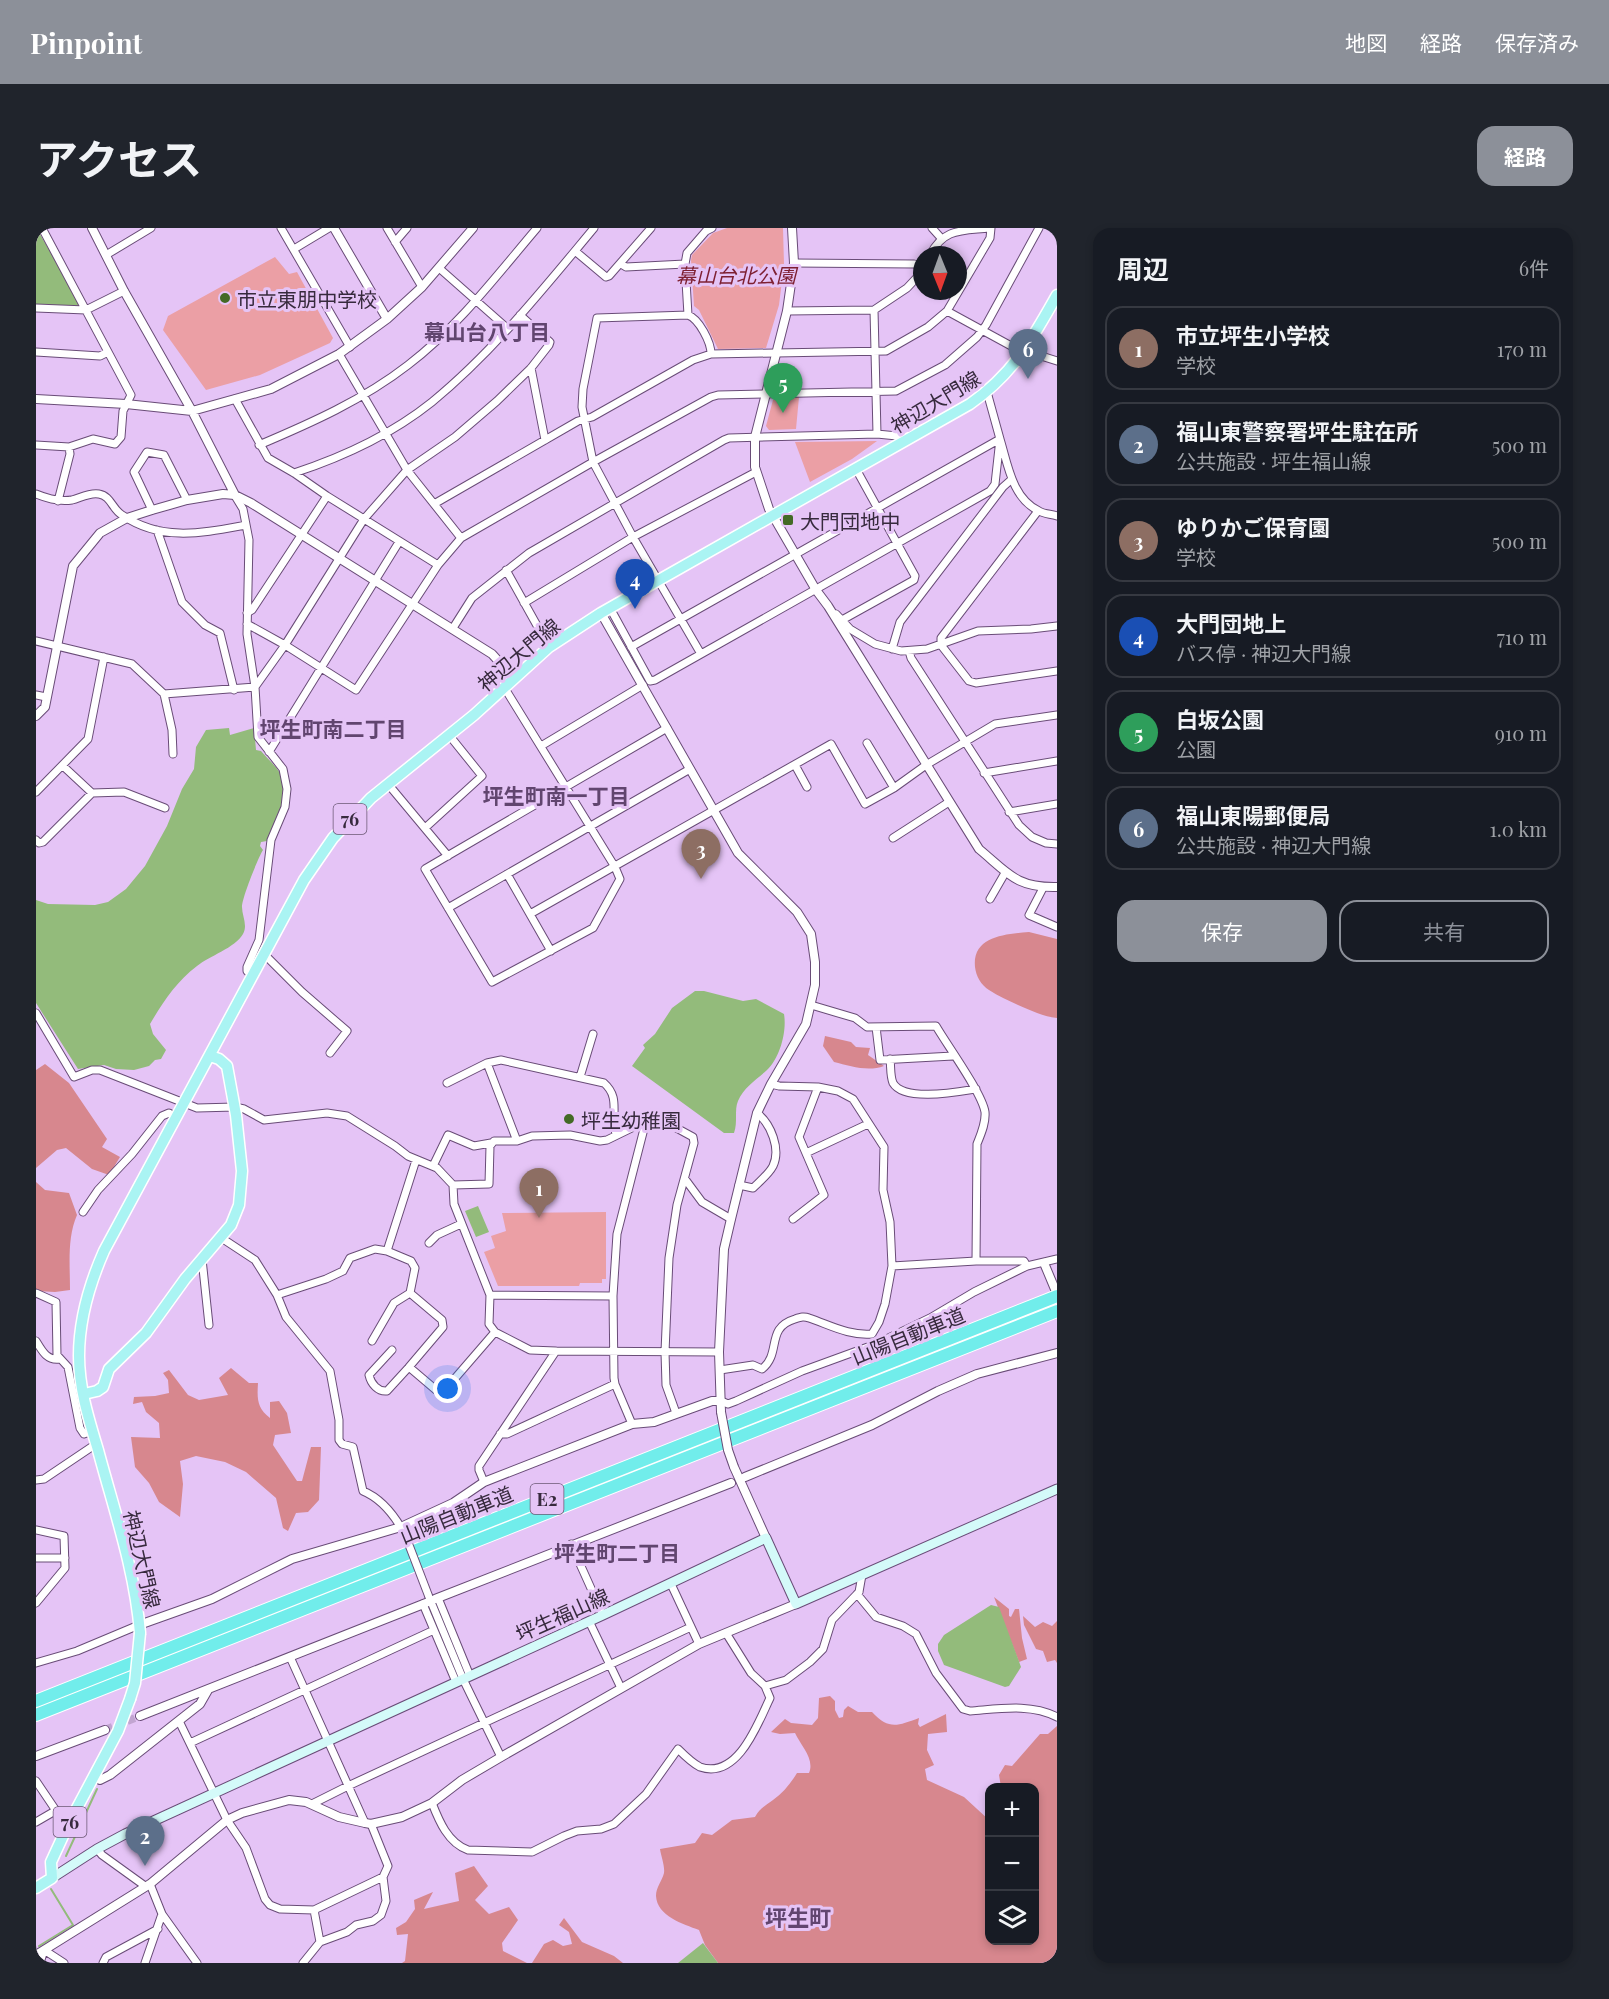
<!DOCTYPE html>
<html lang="ja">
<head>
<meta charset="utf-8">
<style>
  :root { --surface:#171b24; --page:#20242c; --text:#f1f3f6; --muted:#9ea1a6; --line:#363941; --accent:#8c9099 }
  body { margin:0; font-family:"Playfair Display","Noto Sans JP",serif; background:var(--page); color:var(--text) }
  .controls { position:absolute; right:18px; bottom:18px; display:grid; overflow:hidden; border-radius:12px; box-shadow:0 3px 9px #0003 }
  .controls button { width:54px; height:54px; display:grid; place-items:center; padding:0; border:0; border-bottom:2px solid var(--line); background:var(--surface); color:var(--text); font:30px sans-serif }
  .compass { position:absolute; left:877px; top:18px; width:54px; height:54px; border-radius:50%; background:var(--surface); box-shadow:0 3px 9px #0003; rotate:179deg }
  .you { position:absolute; left:412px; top:1161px; width:21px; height:21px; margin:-15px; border:4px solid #fff; border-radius:50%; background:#1a73e8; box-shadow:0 0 0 9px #1a73e833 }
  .badge { display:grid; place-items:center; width:39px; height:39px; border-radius:50%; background:var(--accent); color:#fff; font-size:20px; font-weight:700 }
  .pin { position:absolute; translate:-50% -50px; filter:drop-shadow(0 2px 3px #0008) }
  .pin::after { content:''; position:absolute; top:32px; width:21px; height:18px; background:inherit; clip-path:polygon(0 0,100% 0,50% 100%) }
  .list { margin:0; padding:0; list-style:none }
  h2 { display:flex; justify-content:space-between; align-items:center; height:78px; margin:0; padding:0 24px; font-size:26px }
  h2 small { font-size:20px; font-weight:400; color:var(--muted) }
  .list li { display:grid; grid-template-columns:39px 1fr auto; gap:18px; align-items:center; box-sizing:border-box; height:84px; margin:0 12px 12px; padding:0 12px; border:2px solid var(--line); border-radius:18px }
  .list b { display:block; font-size:22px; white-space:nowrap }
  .list p { margin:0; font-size:20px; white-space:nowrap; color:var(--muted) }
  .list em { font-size:20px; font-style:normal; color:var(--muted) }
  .actions { display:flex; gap:12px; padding:18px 24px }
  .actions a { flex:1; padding:14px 0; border:2px solid var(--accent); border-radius:18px; text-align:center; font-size:21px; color:var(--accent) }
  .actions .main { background:var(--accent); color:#fff }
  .icon { flex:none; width:33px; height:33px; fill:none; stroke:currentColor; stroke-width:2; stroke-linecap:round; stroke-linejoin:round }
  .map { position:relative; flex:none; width:1021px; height:1735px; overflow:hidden; border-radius:18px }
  header { display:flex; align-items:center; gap:36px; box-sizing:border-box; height:84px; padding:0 30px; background:var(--accent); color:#fff }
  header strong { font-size:28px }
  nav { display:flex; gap:33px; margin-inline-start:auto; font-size:21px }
  .intro { display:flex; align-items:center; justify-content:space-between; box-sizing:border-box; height:144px; padding:0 36px }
  h1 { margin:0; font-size:42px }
  .button { padding:15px 27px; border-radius:18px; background:var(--accent); color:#fff; font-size:21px; font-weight:700 }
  main { display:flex; gap:36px; padding:0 36px }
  aside { flex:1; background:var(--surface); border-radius:18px; box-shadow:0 3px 9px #0003 }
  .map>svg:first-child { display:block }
  .green { fill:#eb9fa5 }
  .forest { fill:#d7878e }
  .water { fill:#93bb7b }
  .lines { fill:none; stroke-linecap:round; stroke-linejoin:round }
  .stream { stroke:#93bb7b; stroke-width:2 }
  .tertiary-tunnel { stroke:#c2a5d1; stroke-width:8; stroke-dasharray:8 4; stroke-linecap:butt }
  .minor-casing { stroke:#694c77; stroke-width:9 }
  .tertiary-casing { stroke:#694c77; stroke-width:10 }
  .secondary-casing { stroke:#694c77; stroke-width:11 }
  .primary-casing { stroke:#fff; stroke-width:13 }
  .motorway-casing { stroke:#fff; stroke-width:14 }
  .minor { stroke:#fff; stroke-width:7 }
  .tertiary { stroke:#fff; stroke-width:8 }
  .secondary { stroke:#d4faf9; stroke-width:9 }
  .primary { stroke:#aaf4f3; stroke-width:10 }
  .motorway { stroke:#71edeb; stroke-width:12 }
  .minor-bridge-casing { stroke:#694c77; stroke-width:9; stroke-linecap:butt }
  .tertiary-bridge-casing { stroke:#694c77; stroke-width:10; stroke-linecap:butt }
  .primary-bridge-casing { stroke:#fff; stroke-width:13; stroke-linecap:butt }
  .minor-bridge { stroke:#fff; stroke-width:7 }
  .tertiary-bridge { stroke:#fff; stroke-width:8 }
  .primary-bridge { stroke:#aaf4f3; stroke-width:10 }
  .poi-dot { fill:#436a25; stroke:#e5c4f6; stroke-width:2 }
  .labels { text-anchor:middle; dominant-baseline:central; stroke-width:6; stroke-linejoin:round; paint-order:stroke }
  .shield { fill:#e5c4f6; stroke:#6b5874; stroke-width:1.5 }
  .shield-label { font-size:18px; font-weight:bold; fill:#372a3d }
  .park-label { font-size:20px; font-style:italic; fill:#7e2032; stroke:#e5c4f6 }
  .poi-label { font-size:20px; fill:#372a3d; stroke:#e5c4f6; text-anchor:start }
  .street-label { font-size:20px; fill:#372a3d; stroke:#e5c4f6 }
  .neighbourhood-label { font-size:21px; font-weight:bold; fill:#61456f; stroke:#e5c4f6 }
  .quarter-label { font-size:22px; font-weight:bold; fill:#61456f; stroke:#e5c4f6 }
</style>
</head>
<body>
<header>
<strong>Pinpoint</strong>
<nav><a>地図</a><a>経路</a><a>保存済み</a></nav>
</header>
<div class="intro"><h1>アクセス</h1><a class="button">経路</a></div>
<main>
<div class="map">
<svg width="1021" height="1735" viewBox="0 0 1021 1735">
  <rect width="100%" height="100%" fill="#e5c4f6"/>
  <path class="green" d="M691,0H747L748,36L743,77L730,120L682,121L663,82L658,78L655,32L656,27L677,5Z
    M239,29L253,46L261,44L297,110L294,115L224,147L170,162L127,102L132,88Z
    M763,169L760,201L733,202L730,198L737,172L739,170Z
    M841,213L816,231L774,254L759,214Z
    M570,984V1051H566V1055H544L543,1058H462L448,1024L459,1020L455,1008L470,1003L466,985Z"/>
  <path class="forest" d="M993,704L1021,711V790C1008,789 994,782 982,777C972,772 962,768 953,762C945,757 940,748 939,739C936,708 970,706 993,704Z
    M789,808L815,814L820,819L834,820L832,827L848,838C832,844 814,838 798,834L787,818Z
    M9,836L33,855L71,911L66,919L84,929L73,947L56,941L30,920L21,922L0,940V842Z
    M0,954L9,962L33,965L41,987C31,1010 34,1037 34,1062L19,1064L0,1063Z
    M195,1140L213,1155H222C221,1171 221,1180 234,1190V1174L243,1173L251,1185L255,1205L239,1207L237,1217L261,1253H266L275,1219H285L283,1272L272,1284L260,1285L252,1303L247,1300L240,1270L210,1244L189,1234L160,1228L144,1233L147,1256L144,1289L123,1274L113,1255L99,1239L95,1209L124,1210L123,1195L110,1184L106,1174L97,1176L98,1169L119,1168L133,1165L132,1152L127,1145L133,1142L152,1167L163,1172L192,1167L183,1150Z
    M958,1369L973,1381V1388L975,1389L979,1381H983L986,1410L991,1431L983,1434Z
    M987,1388L999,1399L1007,1394L1016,1398L1021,1393V1435L1019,1432L1011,1434L1007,1423L1000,1421L988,1397Z
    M794,1468L799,1473V1482L803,1490L807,1489L808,1482L812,1478L822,1484H836C853,1502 861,1498 883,1490L882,1496L884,1499L910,1486L911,1504L892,1506L891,1522L898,1537L889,1541L891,1552L928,1569L953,1592L954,1712H999V1560L965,1559L963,1547L969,1537L976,1538L1004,1506H1012L1021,1498V1735H682L669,1717L663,1702C647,1696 621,1688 620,1668C620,1659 626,1653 628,1645C629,1638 625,1628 624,1621L659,1615L666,1605L676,1607L696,1592L719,1589C724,1580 729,1578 737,1572C747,1565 755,1555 761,1545H773C779,1531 765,1518 759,1505L744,1506L735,1504L749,1491L755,1495L776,1497L782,1490L783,1470Z
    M438,1638L452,1658L439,1672L453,1686L473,1679L482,1692L466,1715L467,1723L491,1735H366L369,1733L372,1706L361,1707L360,1700L370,1694L379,1681L378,1672L397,1664L388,1681L423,1673L419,1645Z
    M528,1690L546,1714L578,1728L587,1735H496L508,1716L517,1712L527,1718L536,1716L533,1704L523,1697Z"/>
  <path class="water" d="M0,1H1L47,80L0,78Z
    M193,500L194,507L218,500L220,522L225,523C231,530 239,537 244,545C256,566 239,593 231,613L225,614L224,618L227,622C222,630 206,670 206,679C206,688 212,697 207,706C199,720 173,728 161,738C140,754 127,774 114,796L117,806L130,822L125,831L119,832L113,838L98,842L80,841L68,837L42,841L0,775V672L12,676L59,677L72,674L90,661L109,638L131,598L146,561L158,541L160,519L170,502Z
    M659,763H668L707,773L720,771L748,786C751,803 744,830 731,842C720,852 708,859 702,873C698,882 702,894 698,905H688L596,838L609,820L607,817L619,806L636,780Z
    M442,978L453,1004L440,1009L429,983Z
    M955,1377L963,1379L985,1439L973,1458L969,1459L908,1437L902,1423V1416L908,1407Z
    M667,1715L682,1735H642Z"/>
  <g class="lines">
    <path class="stream" d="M30,1628L61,1561
      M3,1718L37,1697L15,1661"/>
    <path class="tertiary-tunnel" d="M69,1502L104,1488"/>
    <defs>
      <path id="minor" d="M245,0L314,119
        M351,0L386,59
        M896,0L905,10
        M359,14L371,0
        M258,21L293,0
        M539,23L570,49L573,48L615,0
        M70,27L115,0
        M894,27C908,0 925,3 953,0
        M758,35L878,36L886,38
        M585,36L590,39L649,36
        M403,40L471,100
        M0,80L50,82L88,63
        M838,82L841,206
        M751,83L838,82L871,60L886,44
        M911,83L977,119L1021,133
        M652,87L561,90L547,161L546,179L557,234L597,309L665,426
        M0,124L64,128L72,124
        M303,126L371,242L425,310
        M675,126C675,114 663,91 652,87L649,36L651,25L670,3L676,0
        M495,140L509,212
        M199,171L232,230L258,245L291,268L402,337
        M0,217L33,219L57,211L79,216L85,209L87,183L95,167L6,0
        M223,217C275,195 327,172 372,137C422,99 461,47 501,0
        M258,245C307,229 356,206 396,174C457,124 508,60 558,0
        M0,266C12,271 23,274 36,272C44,270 54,264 63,266C75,268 76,281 86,287C126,314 166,305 210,297
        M199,268L207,281L213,312L211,406L219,459L222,509L247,541L251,561L249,579L235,612L223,712L211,739V743L216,748
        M22,273L34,226L33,219
        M398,276L542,193L556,189L657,132L675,126L850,123L892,99L911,83L954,10L955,0
        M116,282L98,244L111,224L128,227L151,272
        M1002,283L905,410V417L933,453L940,455L1021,443
        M121,302L146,374L169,397L184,405L198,462
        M470,342L513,419
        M488,375L597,309L720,244
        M574,380L614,453L619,452L954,263L959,256L964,211L951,164
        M211,385L216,382L291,268
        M800,386L814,401L839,416L865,423L891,421L942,403L995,401L1021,398
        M806,392L878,352L879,348L820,241
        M211,396L249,417L320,462L402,337L425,310L557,234L675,169L682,167L860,163L909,137L941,109L950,97L1003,0
        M417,400L436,370L493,325L688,212L693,210L841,206L861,208L868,213
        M0,413L96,436L128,466L136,502L137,526
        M595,419L964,211C972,237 976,270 1003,283C1008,286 1015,286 1021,288
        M856,421L864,394L967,259L976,251
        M873,423L875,430L983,597L996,609L1010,615L1021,616
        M468,459C505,519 542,579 579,639L584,651L557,700L456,754L389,641L631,500
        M128,466L219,459L249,417L328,291L371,242L419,209L461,173L495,140L513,117L514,114L484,87
        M0,467L10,469
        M831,515L858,560
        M505,518L607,457
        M233,524L363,314
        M759,537L771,559
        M27,538L56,565L88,564L129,580
        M948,545L1021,533
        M352,556L412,628
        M0,564L52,511L68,429
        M973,584L1021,576
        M389,600L446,548L413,507
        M857,610L913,574
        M0,612L3,615L7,614L56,565
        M471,646L515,723
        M1007,660L993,687L1021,699
        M954,671L969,645
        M412,680L654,541
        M494,686L795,516L829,576L858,560L890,537L959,496L1021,487
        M228,726L266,764L311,803L294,825
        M775,777L819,790L831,799L900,798C911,817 946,865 949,884C950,895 945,906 941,916L940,1033
        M0,785L38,849L56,842H64L161,880L199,879L208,881L228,892L291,885L311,888L359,918L372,928L401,940L417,957L418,976L454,1067
        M840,799L844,832L917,828
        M854,831C855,838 854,848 857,855C868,874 921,864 940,861
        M451,835L481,913
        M544,849L557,806
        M411,855L451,835L465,832L568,855C585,870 574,886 580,906
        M770,925L832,896
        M397,938L412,907L438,918L455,915
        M649,951L666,974L695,991
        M417,957L453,956L454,918L458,913H481L496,908L534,907L564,913L571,912L610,893
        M703,957L717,960C723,954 733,946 737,938C745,921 735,896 721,885
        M47,984L62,962L96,926L126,888L133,885L140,889
        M757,991L788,967L763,909L782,859
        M184,1009L219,1032L241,1067L250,1089L294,1143L303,1192V1212L306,1216L317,1219L327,1263C344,1270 358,1287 367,1303
        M393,1015L401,1007L425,996
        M166,1031L173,1097
        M856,1038L940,1033H988L991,1038
        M0,1065L20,1074L21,1127L32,1139L44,1200L48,1206L57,1203
        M241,1067L290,1051L307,1043L314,1030L339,1021L351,1023
        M0,1113C6,1123 11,1133 24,1131
        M336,1113L358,1075L374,1065L379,1040L375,1033L351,1023L380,932
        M356,1122L333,1147C335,1156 342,1164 351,1163L373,1139L400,1162L408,1163L459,1104
        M520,1123L494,1122L459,1104L453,1096L454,1067L577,1068
        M373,1139L407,1099L406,1092L374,1065
        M684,1142L717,1137L726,1141C746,1125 729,1100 759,1091C765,1089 768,1088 773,1090C794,1097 813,1108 836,1106L843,1094L849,1076L856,1038L854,994L847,962L848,919L817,871L802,863L782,859L743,858L735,856
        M685,1173L692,1176L700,1173L766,1143L840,1116L894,1090L938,1064L991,1038L1021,1031
        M596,1196L579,1156L578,1150L577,1068L581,1006L610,893L622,890L657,909L658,915L641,977L633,1030L629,1124L630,1157L640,1185
        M464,1206H471L579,1156
        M0,1252L8,1251L60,1216
        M448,1254L443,1242V1238L520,1123L683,1124
        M0,1302L28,1308L29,1340L0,1375
        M535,1316L567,1387
        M0,1330H29
        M635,1356L663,1416
        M823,1364L821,1366L840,1389L867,1398L880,1406L900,1445L927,1481L934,1483C962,1481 995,1475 1021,1489
        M393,1369L427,1451L465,1529
        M402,1370L434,1448
        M387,1376L420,1454
        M553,1393L585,1460
        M690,1405L715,1445L729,1458
        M254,1429L329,1595
        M0,1435L41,1423L103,1397
        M143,1493L191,1592L210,1620L229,1671L234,1677L244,1681L278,1682L347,1649
        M154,1515L398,1402
        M0,1553L27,1593L33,1595
        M396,1575C403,1593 412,1615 432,1622L496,1624L528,1608L541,1603L565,1601L578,1596L610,1566L642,1521C648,1527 656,1535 664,1539C702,1552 722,1495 734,1470L729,1458L750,1452L774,1434L787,1421L796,1392L823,1364L826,1347
        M276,1576L312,1558L655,1399
        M0,1594L19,1583
        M61,1621L66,1627L109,1658
        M278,1682L284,1714
        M126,1686L161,1735
        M4,1735L8,1722L28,1735
        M67,1735L70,1729L122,1701
        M109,1735L126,1686L114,1656
        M267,1735L284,1714L311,1704L320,1697L337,1693L345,1687L350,1673L347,1649L352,1638L335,1596"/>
      <path id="tertiary" d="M56,0L88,63L156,183L199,267L215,275L456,426L478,450
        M298,0L351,91
        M756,0L758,35L751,83L719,209V239L733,281L780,362L792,378L943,621C972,645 980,660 1021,659
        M0,171L90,176L156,183L235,161L303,126L351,91L386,59L437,0
        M565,385L702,625L761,684L775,706L779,734V757L770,796L735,856L721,885L695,991L688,1021L683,1124L685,1184
        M0,488L9,479L37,338L64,305L91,290L116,282L151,272L187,266L199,267
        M1008,1035L1021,1066
        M698,1239L730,1310
        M709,1249L836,1197L902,1163L941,1146L1021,1125
        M399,1371L695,1255
        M103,1397L176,1371L256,1331L365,1299L417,1275L448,1254L596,1196L618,1194L676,1173H685
        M104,1488L390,1375
        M0,1528L69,1502
        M58,1549L64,1552L74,1547L164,1476L172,1462
        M0,1727L114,1656L191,1592L206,1585L253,1572L270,1574L303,1589L329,1595L335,1596L366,1589L396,1575L426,1552L465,1529L663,1416L760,1376"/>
      <path id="secondary" d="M16,1650L61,1621L89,1606L567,1387L730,1310L760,1376L1021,1261"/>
      <path id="primary" d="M48,1166L61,1163L67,1159L73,1141L110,1105L149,1051L195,997L203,977L206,943L200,887L191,838L183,831L174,828
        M104,1405C99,1342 78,1282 62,1222C53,1192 43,1161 43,1128C43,1091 53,1057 68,1023L268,652L297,610L335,570L438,487L513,419L565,385L623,352L934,176C978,145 995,113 1021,67
        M0,1660L16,1650L15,1634L33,1595L82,1503L94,1471"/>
      <path id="motorway" d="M0,1473L1021,1068
        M0,1487L1021,1083"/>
    </defs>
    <use href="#minor" class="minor-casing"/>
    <use href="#tertiary" class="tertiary-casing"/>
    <use href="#secondary" class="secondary-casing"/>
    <use href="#primary" class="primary-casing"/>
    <use href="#motorway" class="motorway-casing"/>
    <use href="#minor" class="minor"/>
    <use href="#tertiary" class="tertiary"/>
    <use href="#secondary" class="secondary"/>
    <use href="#primary" class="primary"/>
    <use href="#motorway" class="motorway"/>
    <defs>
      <path id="minor-bridge" d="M368,1304L393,1369"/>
      <path id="tertiary-bridge" d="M685,1184L692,1222L698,1239"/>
      <path id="primary-bridge" d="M94,1471L99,1455L104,1405"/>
    </defs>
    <use href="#minor-bridge" class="minor-bridge-casing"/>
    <use href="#tertiary-bridge" class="tertiary-bridge-casing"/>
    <use href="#primary-bridge" class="primary-bridge-casing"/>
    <use href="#minor-bridge" class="minor-bridge"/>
    <use href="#tertiary-bridge" class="tertiary-bridge"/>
    <use href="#primary-bridge" class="primary-bridge"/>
  </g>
  <g class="poi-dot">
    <circle cx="189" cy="70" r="6"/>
    <rect x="746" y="286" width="12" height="12" rx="3"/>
    <circle cx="533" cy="891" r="6"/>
  </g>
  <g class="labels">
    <g class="shield">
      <rect x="297.5" y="576" width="33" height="30" rx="4.5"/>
      <rect x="494.5" y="1256" width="33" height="30" rx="4.5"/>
      <rect x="17.5" y="1579" width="33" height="30" rx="4.5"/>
    </g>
    <g class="shield-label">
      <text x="314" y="591">76</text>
      <text x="511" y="1271">E2</text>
      <text x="34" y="1594">76</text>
    </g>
    <g class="park-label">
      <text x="700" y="46">幕山台北公園</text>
    </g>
    <g class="poi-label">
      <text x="201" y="70">市立東朋中学校</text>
      <text x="764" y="292">大門団地中</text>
      <text x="545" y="891">坪生幼稚園</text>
    </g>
    <g class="street-label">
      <text transform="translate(899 173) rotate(-31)">神辺大門線</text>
      <text transform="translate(482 426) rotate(-40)">神辺大門線</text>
      <text transform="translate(872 1107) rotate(-22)">山陽自動車道</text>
      <text transform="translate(420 1286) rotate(-22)">山陽自動車道</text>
      <text transform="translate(107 1331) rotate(77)">神辺大門線</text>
      <text transform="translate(526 1386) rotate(-24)">坪生福山線</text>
    </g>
    <g class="neighbourhood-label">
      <text x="451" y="103">幕山台八丁目</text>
      <text x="297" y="500">坪生町南二丁目</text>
      <text x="520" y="567">坪生町南一丁目</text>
      <text x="581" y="1324">坪生町二丁目</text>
    </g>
    <g class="quarter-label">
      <text x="762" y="1689">坪生町</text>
    </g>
  </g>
</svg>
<div class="controls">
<button>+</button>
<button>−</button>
<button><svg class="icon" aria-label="layers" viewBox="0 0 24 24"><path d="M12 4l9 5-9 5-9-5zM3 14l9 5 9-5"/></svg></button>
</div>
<svg class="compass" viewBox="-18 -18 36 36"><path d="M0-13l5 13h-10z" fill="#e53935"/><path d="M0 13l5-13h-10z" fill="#9ea1a6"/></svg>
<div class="you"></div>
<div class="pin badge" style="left:503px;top:990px;background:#8d6e63">1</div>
<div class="pin badge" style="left:109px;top:1638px;background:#5c6f8a">2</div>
<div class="pin badge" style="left:665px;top:651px;background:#8d6e63">3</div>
<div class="pin badge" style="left:599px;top:381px;background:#1a4fb4">4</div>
<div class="pin badge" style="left:747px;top:185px;background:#2e9e5b">5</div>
<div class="pin badge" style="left:992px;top:151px;background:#5c6f8a">6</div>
</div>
<aside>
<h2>周辺<small>6件</small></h2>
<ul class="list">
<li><span class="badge" style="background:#8d6e63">1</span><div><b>市立坪生小学校</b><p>学校</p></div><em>170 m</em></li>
<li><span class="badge" style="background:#5c6f8a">2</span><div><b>福山東警察署坪生駐在所</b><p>公共施設 · 坪生福山線</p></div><em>500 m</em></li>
<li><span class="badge" style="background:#8d6e63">3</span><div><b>ゆりかご保育園</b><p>学校</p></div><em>500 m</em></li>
<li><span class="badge" style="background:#1a4fb4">4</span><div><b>大門団地上</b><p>バス停 · 神辺大門線</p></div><em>710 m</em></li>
<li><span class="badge" style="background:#2e9e5b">5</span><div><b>白坂公園</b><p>公園</p></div><em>910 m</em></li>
<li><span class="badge" style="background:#5c6f8a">6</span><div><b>福山東陽郵便局</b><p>公共施設 · 神辺大門線</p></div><em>1.0 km</em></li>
</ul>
<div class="actions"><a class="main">保存</a><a>共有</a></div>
</aside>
</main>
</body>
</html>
